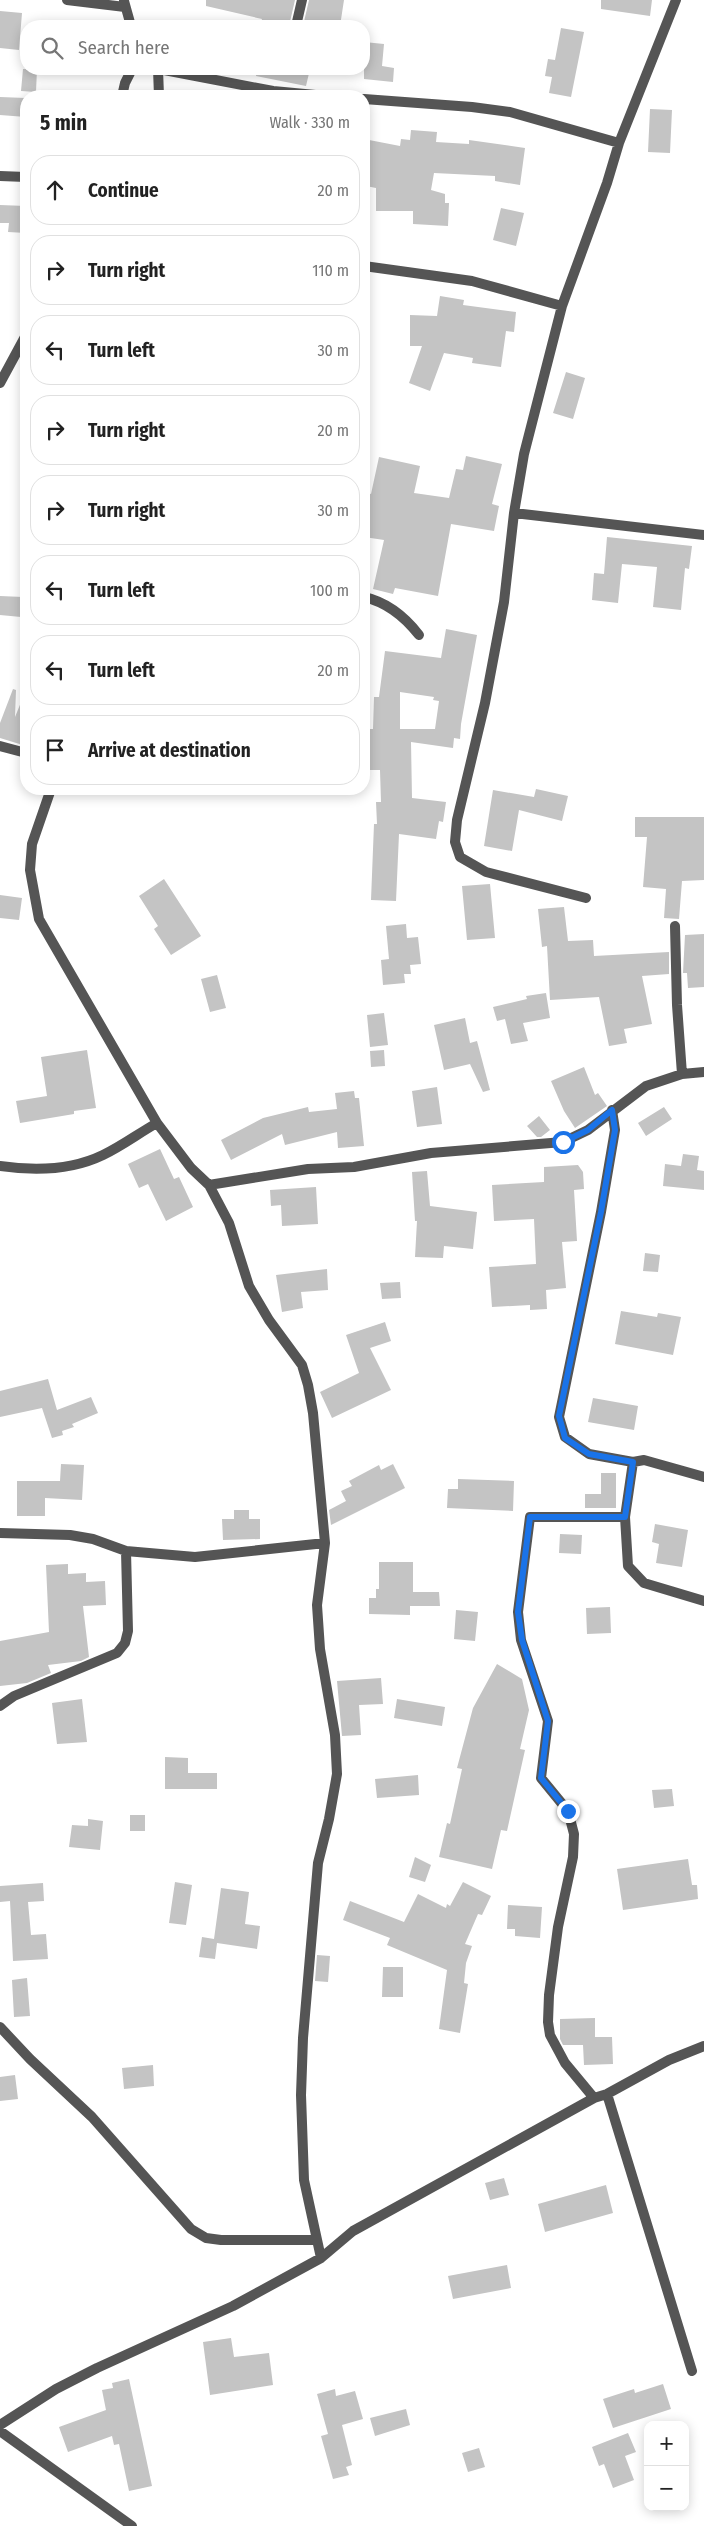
<!DOCTYPE html>
<html lang="en">
<head>
<meta charset="utf-8">
<style>
  :root { --surface:#fff; --page:#f2f2f2; --text:#222; --muted:#767676; --line:#e0e0e0 }
  body { margin:0; font-family:"Fira Sans Condensed",sans-serif; background:var(--page); color:var(--text) }
  .controls { position:absolute; right:15px; bottom:15px; display:grid; overflow:hidden; border-radius:10px; box-shadow:0 2px 12px #0003 }
  .controls button { width:45px; height:45px; display:grid; place-items:center; padding:0; border:0; border-bottom:1px solid var(--line); background:var(--surface); color:var(--text); font:25px sans-serif }
  .stop { position:absolute; width:15px; height:15px; margin:-11px; border:4px solid #1a73e8; border-radius:50%; background:#fff }
  .stop.end { background:#1a73e8; border-color:#fff; box-shadow:0 1px 5px #0008 }
  .list { margin:0; padding:0; list-style:none }
  h2 { display:flex; justify-content:space-between; align-items:center; height:65px; margin:0; padding:0 20px; font-size:21px }
  h2 small { font-size:16px; font-weight:400; color:var(--muted) }
  .list li { display:grid; grid-template-columns:32px 1fr auto; gap:15px; align-items:center; box-sizing:border-box; height:70px; margin:0 10px 10px; padding:0 10px; border:1px solid var(--line); border-radius:20px }
  .list b { display:block; font-size:19px; white-space:nowrap }
  .list em { font-size:16px; font-style:normal; color:var(--muted) }
  .icon { flex:none; width:28px; height:28px; fill:none; stroke:currentColor; stroke-width:2; stroke-linecap:round; stroke-linejoin:round }
  .map { position:relative; flex:none; width:704px; height:2526px; overflow:hidden }
  .search { position:absolute; background:var(--surface); box-shadow:0 2px 12px #0003; left:20px; top:20px; width:350px; height:55px; display:flex; align-items:center; gap:12px; box-sizing:border-box; padding:0 18px; border-radius:20px; color:var(--muted); font-size:19px }
  .panel { position:absolute; background:var(--surface); box-shadow:0 2px 12px #0003; left:20px; top:90px; width:350px; height:705px; border-radius:20px }
  .map>svg:first-child { display:block }
  .building { fill:#c4c4c4; fill-rule:evenodd }
  .lines { fill:none; stroke-linecap:round; stroke-linejoin:round }
  .street { stroke:#555; stroke-width:10 }
  .route { stroke:#1a73e8; stroke-width:6 }
</style>
</head>
<body>
<div class="map">
<svg width="704" height="2526" viewBox="0 0 704 2526">
  <rect width="100%" height="100%" fill="#fff"/>
  <path class="building" d="M206,0H295L289,26H260L262,19L206,6Z
    M309,0H344L340,26H303Z
    M601,0H652L650,16L601,9Z
    M0,11L22,13L19,50L0,48Z
    M561,28L584,32L571,97L549,93L552,77L545,76L548,59L555,60Z
    M364,42L384,44L382,66L394,68L393,82L364,79Z
    M23,69H37L36,92L21,91Z
    M257,69H310L306,86L256,76Z
    M0,97L26,98V117L0,115Z
    M650,109L672,110L670,153L648,152Z
    M411,130L437,132L436,142L469,144V140L525,148L520,185L495,181V176L434,173L431,190L445,194V203H449L448,226L413,224V211H376V188L366,186L367,182L364,181V139L400,146L401,139L410,140Z
    M0,205L26,206V233L8,232L9,223H0Z
    M501,208L524,213L516,246L493,240Z
    M440,296L464,300L463,305L516,312L514,332L506,331L501,367L472,363L473,358L444,353L430,391L409,383L422,346H410V315L437,316Z
    M566,372L585,378L573,419L553,413Z
    M466,456L502,464L492,504L499,506L494,531L451,524L438,596L395,588L393,594L373,589L384,540L364,537V492L371,494L379,457L420,466L414,493L449,498L456,469L463,470Z
    M607,537L692,546L689,569L685,568L681,610L653,607L657,567L622,564L618,603L592,600L594,573L604,574Z
    M0,596L23,597L21,617L0,615Z
    M446,629L477,635L461,724L460,739L454,738L453,748L411,742L412,798L446,802L443,822L439,821L436,839L399,834L396,901L371,900L374,824H377L376,802H381L380,770H369V729H373L374,697H379L385,651L441,658ZM400,692L434,697L433,700L439,701L435,729H400Z
    M13,689L16,690L15,717L26,690V746L0,738V723Z
    M536,789L568,796L562,821L519,810L512,851L484,846L493,790L534,797Z
    M635,817H704V880L682,881L679,919L664,918L666,889L643,887L647,837H635Z
    M164,879L201,936L171,955L154,929L158,926L139,896Z
    M490,884L495,938L467,940L462,886Z
    M0,895L22,898L19,920L0,918Z
    M564,907L568,941L593,940L594,956L669,952V974L642,976L652,1024L624,1029L627,1043L609,1046L599,997L550,1000L547,946L542,947L538,909Z
    M406,924L407,938L418,937L421,964L410,965L411,974H404L405,983L383,985L381,960L389,959L386,926Z
    M704,934V987L688,988L687,973H683L685,935Z
    M217,975L226,1008L210,1012L201,979Z
    M546,993L550,1018L523,1023L528,1041L511,1044L505,1019L497,1021L493,1007L527,999L526,996Z
    M384,1013L388,1045L370,1047L367,1015Z
    M465,1018L470,1043L477,1041L490,1090L483,1092L470,1064L444,1070L434,1025Z
    M87,1050L96,1108L74,1111V1114L20,1123L16,1101L47,1096L41,1057Z
    M384,1050L385,1066L371,1067L370,1051Z
    M584,1067L595,1095L598,1093L607,1106L575,1128L564,1111L551,1081Z
    M437,1087L442,1124L417,1127L412,1091Z
    M354,1091L355,1098H359L364,1146L338,1148L337,1132L285,1145L282,1134L231,1160L221,1140L263,1118L308,1107L309,1112L337,1109L335,1093Z
    M664,1107L672,1119L646,1136L638,1123Z
    M539,1116L550,1130L541,1137H537L527,1126Z
    M160,1149L174,1179L179,1177L193,1207L166,1221L148,1184L139,1188L128,1164Z
    M683,1154L699,1156L697,1170L704,1171V1190L663,1186L665,1164L681,1166Z
    M578,1165L583,1172L584,1189L574,1190L577,1241L562,1242L566,1288L546,1290L547,1309L530,1310V1305L492,1307L489,1267L536,1264L534,1219L494,1221L492,1185L544,1182V1167Z
    M427,1171L430,1206L477,1212L473,1249L444,1246L443,1258L415,1257L417,1221H415L412,1172Z
    M316,1187L318,1224L282,1226L281,1205L271,1206L270,1190Z
    M645,1253L660,1255L658,1272L643,1271Z
    M327,1269L328,1290L301,1292L303,1308L282,1312L276,1275Z
    M400,1282L401,1298L382,1299L380,1283Z
    M621,1311L657,1317L658,1313L681,1317L673,1355L615,1344Z
    M385,1322L391,1341L370,1348L391,1390L332,1418L320,1392L359,1373L346,1335Z
    M48,1379L57,1410L91,1397L98,1413L72,1424L74,1427L62,1431L63,1435L52,1438L42,1408L0,1417V1391Z
    M593,1398L638,1406L634,1430L588,1422Z
    M61,1464L84,1465L82,1500L45,1498V1516H17V1481H60Z
    M393,1464L405,1488L331,1525L329,1510L346,1501L341,1491L352,1486L349,1481L379,1465L381,1470Z
    M601,1473H616V1508H585V1494H601Z
    M458,1479L514,1481L513,1511L447,1508L448,1489H458Z
    M234,1510H249V1519H260V1539L223,1540L222,1519H234Z
    M655,1524L688,1530L682,1567L656,1563L659,1544L652,1542Z
    M560,1534L582,1535L581,1554L559,1553Z
    M379,1562H413V1592H439L440,1606H410V1615L369,1614V1598H376V1589H379Z
    M68,1564V1574L86,1573V1582L105,1581L106,1605L83,1606L89,1657L81,1661L48,1665L51,1673L27,1683L0,1686V1641L49,1632L46,1565Z
    M610,1607L611,1633L587,1634L586,1608Z
    M456,1610L478,1612L475,1641L454,1639Z
    M497,1664L522,1679L529,1710L520,1749L525,1750L507,1831L501,1830L492,1869L439,1857L447,1823L450,1824L462,1769L457,1768L473,1708Z
    M381,1678L383,1704L359,1705L361,1735L342,1736L337,1681Z
    M82,1699L87,1742L57,1744L52,1703Z
    M397,1699L445,1707L442,1726L394,1718Z
    M165,1757L188,1758V1773H217V1789H165Z
    M418,1775L419,1795L377,1798L375,1779Z
    M672,1789L674,1806L654,1808L652,1790Z
    M130,1815H145V1831H130Z
    M88,1819L103,1821L100,1850L69,1847L72,1825L88,1826Z
    M415,1857L431,1865L425,1882L409,1877Z
    M688,1859L692,1885H697L698,1899L623,1910L617,1869Z
    M175,1882L192,1885L186,1925L169,1923Z
    M463,1882L491,1896L482,1915L478,1914L465,1944L472,1946L466,1963L464,1983L468,1984L460,2033L439,2029L447,1970L387,1945L390,1938L343,1920L350,1901L404,1922L418,1894L446,1908L447,1904L450,1906Z
    M43,1883L44,1901L28,1902L31,1935L46,1934L48,1959L13,1961L10,1901L0,1902V1886Z
    M221,1888L249,1892L245,1924L260,1926L257,1949L217,1943L215,1959L199,1957L202,1937L214,1939Z
    M508,1905L542,1907L540,1938L515,1936V1929H507Z
    M317,1955L330,1956L328,1982L315,1981Z
    M383,1967H403V1997H382Z
    M27,1978L30,2016L14,2017L12,1980Z
    M595,2018V2037H612L613,2064L584,2065L583,2045H563L560,2039V2019Z
    M153,2065L154,2086L124,2089L122,2068Z
    M15,2075L18,2099L0,2101V2077Z
    M504,2178L509,2195L490,2200L485,2183Z
    M606,2185L613,2213L545,2232L538,2204Z
    M507,2265L511,2288L453,2299L448,2276Z
    M231,2338L234,2357L269,2353L273,2385L210,2395L203,2342Z
    M129,2379L152,2486L129,2491L119,2444L114,2445L112,2436L68,2452L59,2427L106,2410L102,2390L113,2388L112,2383Z
    M663,2384L671,2409L613,2428L603,2399L634,2389L635,2393Z
    M335,2389L336,2396L355,2391L363,2419L342,2425L352,2465L346,2467L349,2475L333,2479L321,2436L328,2434L317,2394Z
    M406,2409L410,2425L375,2436L370,2418Z
    M628,2433L636,2452L625,2456L634,2480L613,2488L604,2464L599,2466L592,2447Z
    M479,2448L485,2467L468,2472L462,2453Z"/>
  <g class="lines">
    <path class="street" d="M67,0L125,7
      M124,1L131,26
      M296,26L302,0
      M158,69L159,96
      M159,69L273,91L326,96
      M122,96L125,83L132,69
      M364,99L472,107L510,112L619,143
      M0,176L26,177
      M364,266L472,281L562,306
      M0,383L26,335
      M514,513L704,535
      M364,597C386,602 405,617 419,635
      M0,746L26,753
      M51,789L32,844L30,870L39,919L157,1123L191,1168L209,1185L229,1223L249,1286L269,1320L302,1365L308,1385L313,1413L325,1543L317,1605L320,1649L335,1735L337,1774L329,1819L318,1863L303,2038L301,2095L304,2180L321,2258
      M586,898L486,872L460,857L455,842L457,820L485,703L504,602L514,513L524,454L562,306L607,183L619,143L676,0
      M675,926L677,1005L682,1074
      M612,1110L615,1130L601,1212L559,1417L565,1437L589,1454L633,1462
      M0,1166C34,1171 72,1170 103,1155C122,1146 139,1133 157,1123
      M209,1185L308,1169L354,1167L431,1153L563,1142L588,1130L646,1086L682,1074L704,1072
      M625,1517L628,1566L644,1583L704,1601
      M0,1533L70,1535L93,1539L126,1551L195,1557L325,1543
      M0,1706L14,1696L117,1653L125,1643L128,1631L126,1551
      M0,2027L30,2059L92,2117L191,2229L206,2238L221,2240H316
      M607,2094L692,2371
      M594,2098L565,2063L550,2035L548,2022L549,1995L558,1927L573,1857L574,1834L568,1811L541,1778L548,1721L521,1640L518,1612L530,1517H625L633,1462L644,1460L704,1477
      M0,2425L56,2389L97,2368L233,2306L321,2258L353,2231L594,2098L607,2094L669,2060L704,2046
      M0,2431L132,2526"/>
  </g>
  <g class="lines">
    <path class="route" d="M563,1142L588,1130L612,1110L615,1130L601,1212L559,1416L565,1438L589,1454L633,1462L625,1517H530L518,1612L522,1640L548,1721L541,1778L568,1811"/>
  </g>
</svg>
<div class="controls">
<button>+</button>
<button>−</button>
</div>
<div class="stop" style="left:563px;top:1142px"></div>
<div class="stop end" style="left:568px;top:1811px"></div>
<div class="search"><svg class="icon" aria-label="search" viewBox="0 0 24 24"><circle cx="10" cy="10" r="6"/><path d="M15 15l6 6"/></svg>Search here</div>
<section class="panel">
<h2>5 min<small>Walk · 330 m</small></h2>
<ul class="list">
<li><svg class="icon" aria-label="ahead" viewBox="0 0 24 24"><path d="M12 20V5M6 11l6-6 6 6"/></svg><div><b>Continue</b></div><em>20 m</em></li>
<li><svg class="icon" aria-label="right" viewBox="0 0 24 24"><path d="M7 20v-9h11M14 6l5 5-5 5"/></svg><div><b>Turn right</b></div><em>110 m</em></li>
<li><svg class="icon" aria-label="left" viewBox="0 0 24 24"><path d="M17 20v-9H6M10 6l-5 5 5 5"/></svg><div><b>Turn left</b></div><em>30 m</em></li>
<li><svg class="icon" aria-label="right" viewBox="0 0 24 24"><path d="M7 20v-9h11M14 6l5 5-5 5"/></svg><div><b>Turn right</b></div><em>20 m</em></li>
<li><svg class="icon" aria-label="right" viewBox="0 0 24 24"><path d="M7 20v-9h11M14 6l5 5-5 5"/></svg><div><b>Turn right</b></div><em>30 m</em></li>
<li><svg class="icon" aria-label="left" viewBox="0 0 24 24"><path d="M17 20v-9H6M10 6l-5 5 5 5"/></svg><div><b>Turn left</b></div><em>100 m</em></li>
<li><svg class="icon" aria-label="left" viewBox="0 0 24 24"><path d="M17 20v-9H6M10 6l-5 5 5 5"/></svg><div><b>Turn left</b></div><em>20 m</em></li>
<li><svg class="icon" aria-label="arrive" viewBox="0 0 24 24"><path d="M6 21V4h12l-3 4 3 4H6"/></svg><div><b>Arrive at destination</b></div></li>
</ul>
</section>
</div>
</body>
</html>
